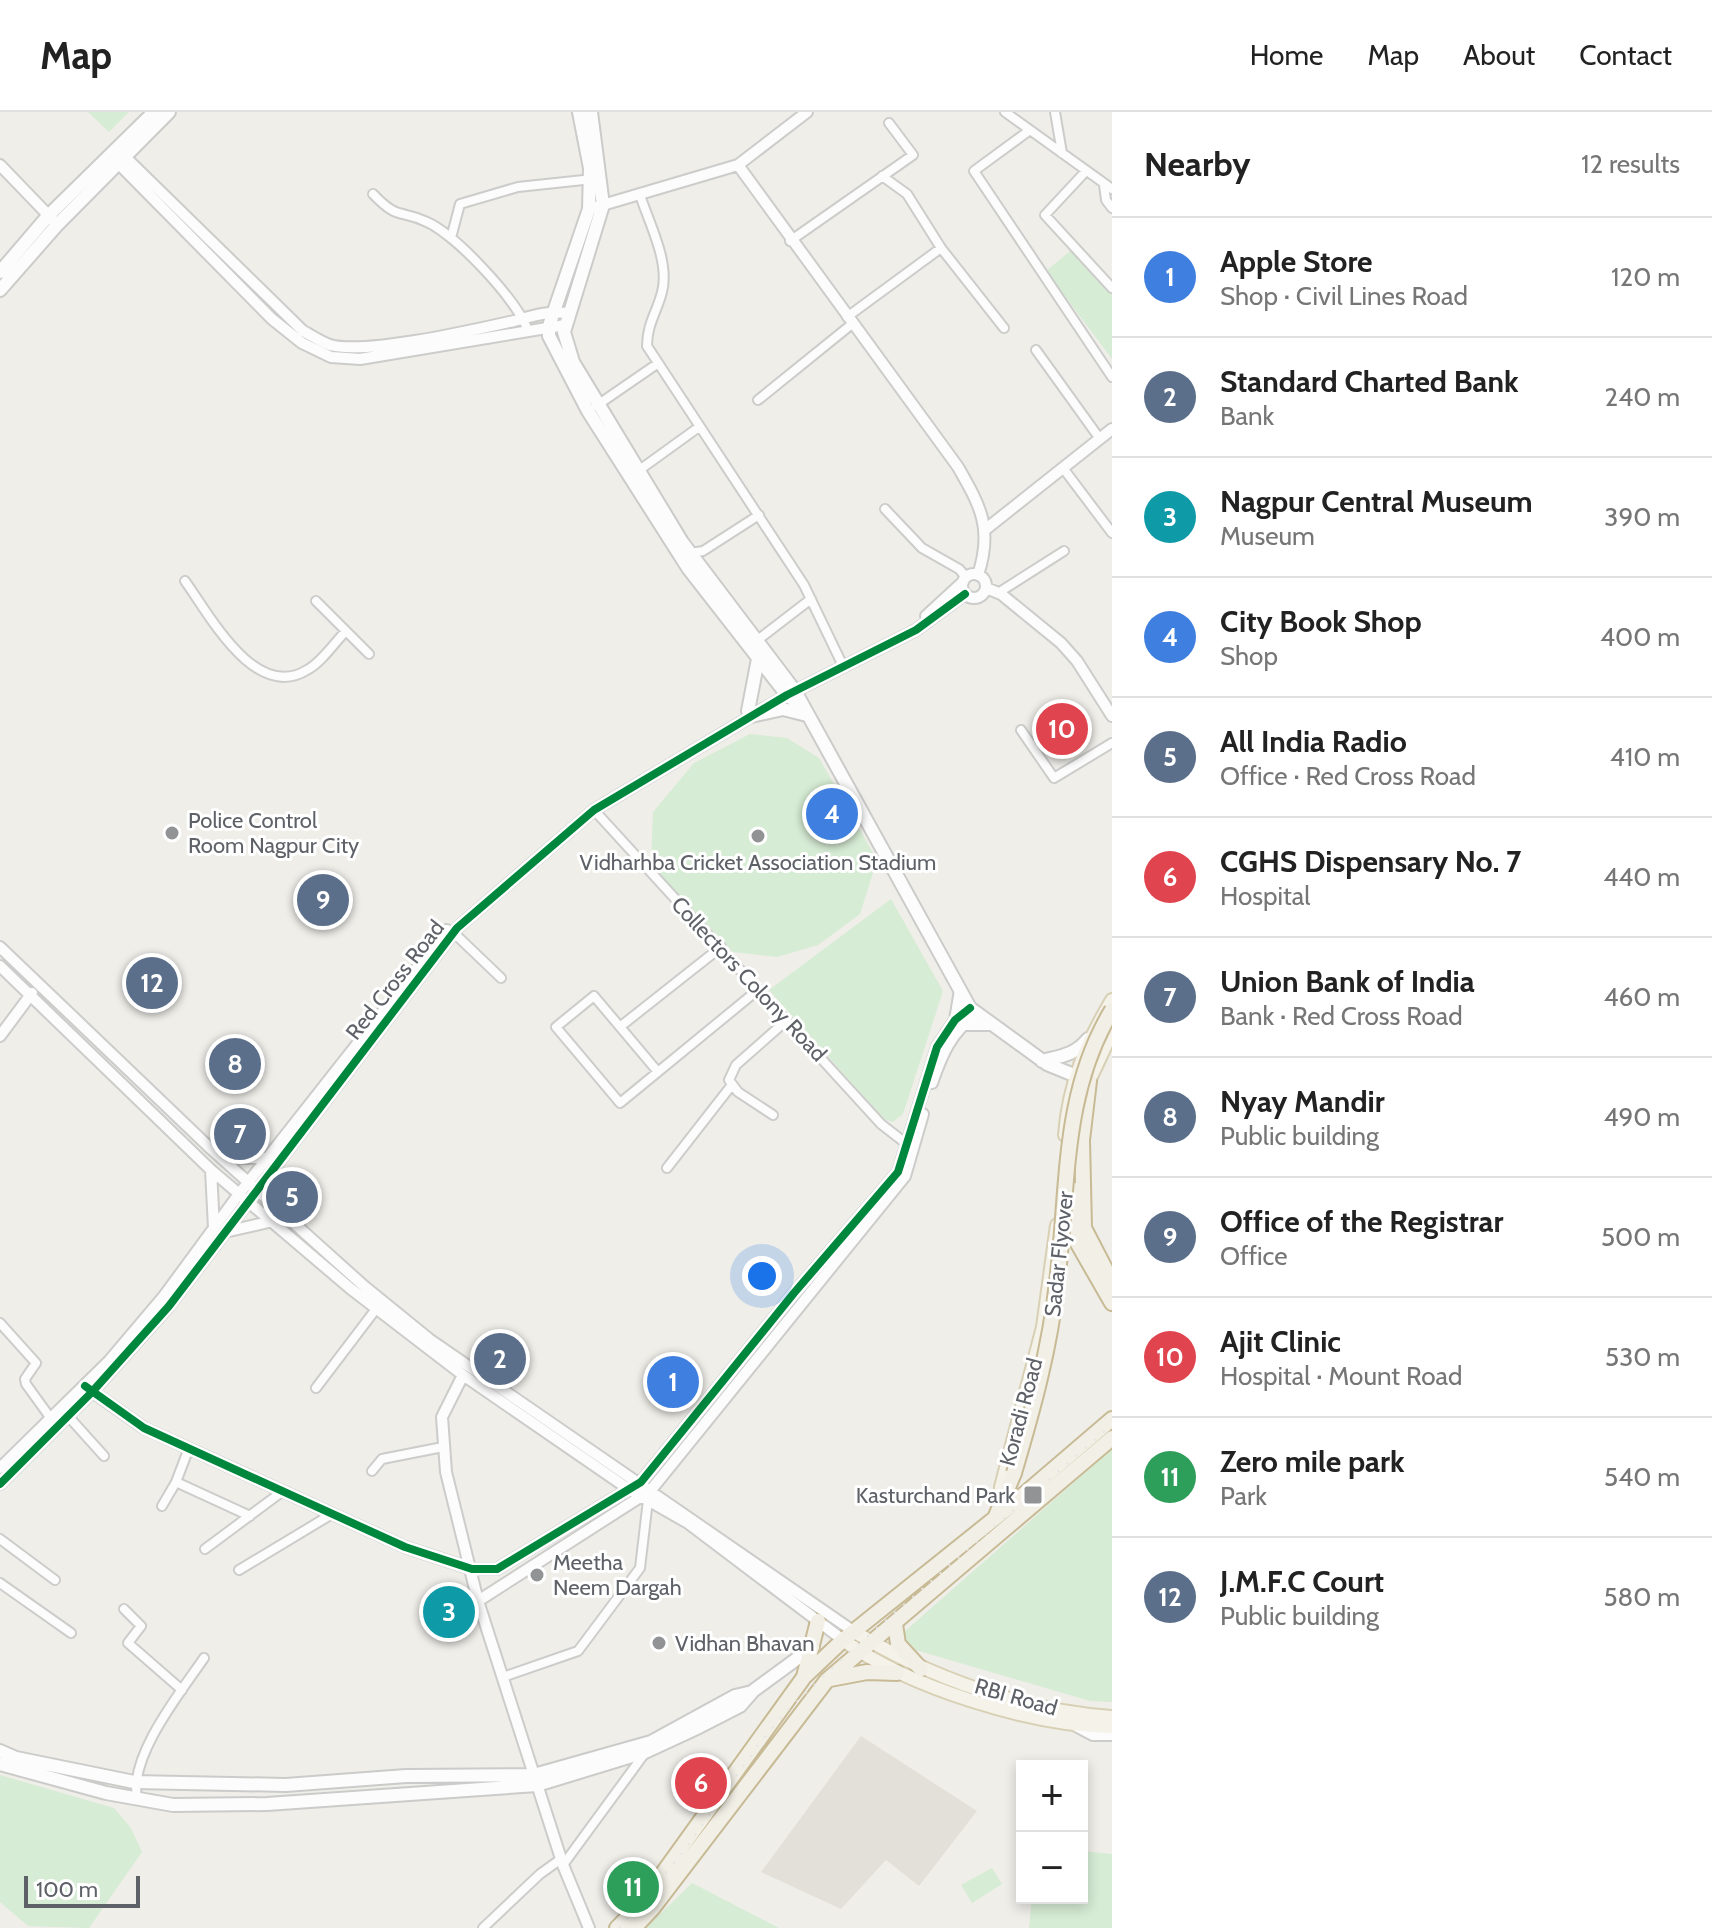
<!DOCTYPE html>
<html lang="en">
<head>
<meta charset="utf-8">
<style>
  :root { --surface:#fff; --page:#f6f6f6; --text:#222; --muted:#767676; --line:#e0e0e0; --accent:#919395 }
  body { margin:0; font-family:Cabin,sans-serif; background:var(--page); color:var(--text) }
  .controls { position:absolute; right:24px; bottom:24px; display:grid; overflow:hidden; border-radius:0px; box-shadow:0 4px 12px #0003 }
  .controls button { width:72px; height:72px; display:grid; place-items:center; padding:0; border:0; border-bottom:2px solid var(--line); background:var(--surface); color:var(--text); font:40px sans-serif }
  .scale { position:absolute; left:24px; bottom:20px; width:116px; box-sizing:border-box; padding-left:8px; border:4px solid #5e6268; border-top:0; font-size:22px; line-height:28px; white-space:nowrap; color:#5e6268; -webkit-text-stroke:6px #fff; paint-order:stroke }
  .you { position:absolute; left:762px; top:1164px; width:28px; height:28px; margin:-20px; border:6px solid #fff; border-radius:50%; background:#1a73e8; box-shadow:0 0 0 12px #1a73e833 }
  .badge { display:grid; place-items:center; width:52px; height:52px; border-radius:50%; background:var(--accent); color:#fff; font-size:26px; font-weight:700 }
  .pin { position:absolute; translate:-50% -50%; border:4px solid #fff; box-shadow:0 2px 8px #0006 }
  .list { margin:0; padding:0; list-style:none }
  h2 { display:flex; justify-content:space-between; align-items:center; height:104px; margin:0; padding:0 32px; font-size:34px }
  h2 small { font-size:26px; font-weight:400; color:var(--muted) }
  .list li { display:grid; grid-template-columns:52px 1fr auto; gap:24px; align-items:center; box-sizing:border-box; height:120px; padding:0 32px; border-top:2px solid var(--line) }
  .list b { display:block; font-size:30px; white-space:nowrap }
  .list p { margin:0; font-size:26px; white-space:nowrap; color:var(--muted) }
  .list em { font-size:26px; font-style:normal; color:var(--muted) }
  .map { position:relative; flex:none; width:1112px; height:1816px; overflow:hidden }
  header { display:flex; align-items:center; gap:48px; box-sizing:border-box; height:112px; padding:0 40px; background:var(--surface); border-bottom:2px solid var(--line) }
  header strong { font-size:38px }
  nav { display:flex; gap:44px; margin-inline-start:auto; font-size:28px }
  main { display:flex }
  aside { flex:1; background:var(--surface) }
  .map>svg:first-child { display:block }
  .education { fill:#e2e0d9 }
  .green { fill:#d6ecd4 }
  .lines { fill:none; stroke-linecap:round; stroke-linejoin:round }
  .minor-casing { stroke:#cccccb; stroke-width:12 }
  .tertiary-casing { stroke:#cccccb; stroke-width:14 }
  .secondary-casing { stroke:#cbcbca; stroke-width:16 }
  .primary-casing { stroke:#d8d0b5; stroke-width:16 }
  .trunk-casing { stroke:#c7ba95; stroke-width:18 }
  .minor { stroke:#fdfcfc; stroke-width:8 }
  .tertiary { stroke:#fdfcfc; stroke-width:10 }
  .secondary { stroke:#fdfcfc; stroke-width:12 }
  .primary { stroke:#f4f2e9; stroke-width:12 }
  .trunk { stroke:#f2f0e6; stroke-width:14 }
  .rail { stroke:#e4e4e4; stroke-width:2; stroke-dasharray:2 10; stroke-linecap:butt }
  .trunk-bridge-casing { stroke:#c7ba95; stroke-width:18; stroke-linecap:butt }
  .trunk-bridge { stroke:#f2f0e6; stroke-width:14 }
  .cycleway-casing { stroke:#fff; stroke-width:13 }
  .cycleway { stroke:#00873e; stroke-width:8 }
  .poi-dot { fill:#919395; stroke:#fff; stroke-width:3 }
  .labels { text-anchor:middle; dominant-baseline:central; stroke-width:6; stroke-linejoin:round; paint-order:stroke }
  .poi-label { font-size:22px; fill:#5e6268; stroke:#fff; text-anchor:start }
  .street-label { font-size:22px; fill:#5e6268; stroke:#fff }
</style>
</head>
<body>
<header>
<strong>Map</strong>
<nav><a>Home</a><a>Map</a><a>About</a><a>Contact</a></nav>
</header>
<main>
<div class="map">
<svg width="1112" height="1816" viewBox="0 0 1112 1816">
  <rect width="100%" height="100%" fill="#efeee9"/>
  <path class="education" d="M861,1624L977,1699L919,1774L886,1748L841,1797L761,1760Z"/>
  <path class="green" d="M88,0H129L109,20Z
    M1074,136L1112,176V247L1046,159Z
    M750,622L787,626L819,646L877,748L860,802L818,833L777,845L733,840L651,754L653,700L694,651Z
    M891,787L943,879L903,1002L893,1010L884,1007L769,878Z
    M1112,1337V1590L1090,1589L909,1536L904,1520Z
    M0,1663L114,1696L131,1716L142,1740L89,1816L28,1814L0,1790Z
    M1082,1739L1112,1742V1816H1029L1032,1786H1082Z
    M992,1756L1002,1772L972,1791L961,1773Z
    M692,1771L779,1816H646Z"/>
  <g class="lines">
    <defs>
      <path id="minor" d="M1005,0L1112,77
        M1055,0L1062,41
        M1030,18L974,59L1112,265
        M1086,59L1045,103L1112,176
        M882,64L907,82L941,136
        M1104,73L1106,88L1112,96
        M373,82C399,109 399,97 427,110C456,123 518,189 528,219
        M640,83C649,111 670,150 662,180C657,200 647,212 647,234L804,473L843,554
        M451,126L460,92L518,75L593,67
        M790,129L913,43L889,11
        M847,205L941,136L1004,216
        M1036,238L1100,327
        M758,288L852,212
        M596,294L657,252
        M1063,356L1112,421
        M638,359L699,315
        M885,397L922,436L959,457L966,465
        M690,441L703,439L759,403
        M185,469C209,502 255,590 307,558C322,550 334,531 346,519
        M998,481L1064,439
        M316,489L369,542
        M755,530L811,487
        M1021,618L1054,666L1112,631
        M594,698L881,1012L908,1033
        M454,821L501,866
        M621,914L721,835
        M658,960L594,884L556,915L620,991L759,877
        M773,1003L738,980L729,968L736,953L787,908
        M667,1056L731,974
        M0,1211L36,1251L25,1267L26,1272L52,1308
        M316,1276L376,1197
        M68,1304L104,1344
        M372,1359L382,1347L443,1335
        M176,1370L250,1404
        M162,1394L176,1370L189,1336
        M0,1427L55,1468
        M205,1437L283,1379
        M239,1458L332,1402
        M0,1471L71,1521
        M124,1497L141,1514L128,1531L182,1578
        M503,1565L578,1539L640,1456L648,1388
        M137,1686C129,1644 180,1581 204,1546
        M563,1753L645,1641
        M483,1816L540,1762L561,1747"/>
      <path id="tertiary" d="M119,39L303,219C311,223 321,230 330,233C366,243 474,218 514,209C533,204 547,199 568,201
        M113,46L272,207L302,231L331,245L360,247L565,213
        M0,53L54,109
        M738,53L958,355C981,395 993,417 978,463
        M589,97L738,53L807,0
        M986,417L1112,317
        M962 474a12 12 0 1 1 24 0a12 12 0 1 1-24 0Z
        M986,476L1001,482L1061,531L1077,549L1112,604
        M926,504L963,470
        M0,835L208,1034L365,1175L429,1227L853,1519
        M0,854L211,1058L351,1177L463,1263L630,1378L688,1411L843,1528
        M955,908L960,878
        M961,913H993
        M0,924L32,881
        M932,971C942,942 951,920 977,902
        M218,1038L240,1046H270
        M211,1058L214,1116
        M274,1059L275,1081L281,1092
        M225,1120L273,1109
        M463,1263L442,1305L446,1360L478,1489L563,1753L589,1816
        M90,1278L144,1316L405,1435L472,1457H497L641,1370L794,1181L898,1060L937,935L955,908L970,896
        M0,1356L109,1249L164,1184L239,1082L447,818
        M0,1372L92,1280L169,1194L457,816L594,698L787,583L916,518L965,482
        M478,1489L651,1378L905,1064L923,1002
        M1076,1614L1093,1623H1112"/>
      <path id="secondary" d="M579,0L590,56L589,97L549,214V224L588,299L688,456L787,583L799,592
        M591,0L603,93L564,220L573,250L682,430L795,579L970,896L1047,952L1086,968
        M0,160L48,104L154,0
        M0,178L57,113L169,0
        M748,599L758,547
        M751,604L783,597L807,603
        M1042,949C1061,944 1075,943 1088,927
        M0,1639L16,1646L134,1670L286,1673L406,1664L534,1663L651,1630L735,1584L752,1580
        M0,1652L106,1681L173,1693L267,1692L537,1673L645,1640L699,1615L740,1594L753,1579L813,1535"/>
      <path id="primary" d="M1089,969L1112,920
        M1065,1023C1069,971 1086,932 1112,888
        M1002,1384L1001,1375L1043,1215L1057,1113
        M853,1519C929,1565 1022,1599 1112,1605
        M843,1528C910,1576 1030,1613 1112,1615"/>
      <path id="trunk" d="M1089,969L1082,1028L1084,1116L1112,1170
        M1074,1078L1073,1123L1112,1191
        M996,1404L1014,1361
        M895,1512L898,1532L921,1557
        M804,1565L818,1509
        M830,1567L867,1560L897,1561
        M617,1816L640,1793L804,1565L843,1528L1014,1391L1112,1307
        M634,1816L652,1797L827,1568L1112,1326"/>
    </defs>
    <use href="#minor" class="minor-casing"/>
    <use href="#tertiary" class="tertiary-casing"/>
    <use href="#secondary" class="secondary-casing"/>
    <use href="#primary" class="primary-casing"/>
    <use href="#trunk" class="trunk-casing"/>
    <use href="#minor" class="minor"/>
    <use href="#tertiary" class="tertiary"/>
    <use href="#secondary" class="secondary"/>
    <use href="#primary" class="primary"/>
    <use href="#trunk" class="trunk"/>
    <path class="rail" d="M619,1816L684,1739L758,1633L787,1599L847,1542L1112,1313"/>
    <defs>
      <path id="trunk-bridge" d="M1014,1361C1033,1297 1050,1236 1057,1170C1069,1075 1061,983 1112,898"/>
    </defs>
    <use href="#trunk-bridge" class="trunk-bridge-casing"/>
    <use href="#trunk-bridge" class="trunk-bridge"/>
    <defs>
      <path id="cycleway" d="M85,1274L144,1316L405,1435L472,1457H497L641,1370L794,1181L898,1060L937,935L955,908L970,896
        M0,1372L92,1280L169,1194L457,816L594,698L787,583L916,518L965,482"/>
    </defs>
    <use href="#cycleway" class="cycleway-casing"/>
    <use href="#cycleway" class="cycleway"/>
  </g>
  <g class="poi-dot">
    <circle cx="172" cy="721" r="8"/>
    <circle cx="758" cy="724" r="8"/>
    <rect x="1023" y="1373" width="20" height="20" rx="4"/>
    <circle cx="537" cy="1463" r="8"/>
    <circle cx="659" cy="1531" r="8"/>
  </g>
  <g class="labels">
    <g class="poi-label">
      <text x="188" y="708">Police Control<tspan x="188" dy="25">Room Nagpur City</tspan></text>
      <text x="758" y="750" text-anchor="middle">Vidharhba Cricket Association Stadium</text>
      <text x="1015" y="1383" text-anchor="end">Kasturchand Park</text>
      <text x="553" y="1450">Meetha<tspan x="553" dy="25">Neem Dargah</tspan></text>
      <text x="675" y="1531">Vidhan Bhavan</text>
    </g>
    <g class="street-label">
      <text transform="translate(749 867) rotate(47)">Collectors Colony Road</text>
      <text transform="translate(395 868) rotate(-52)">Red Cross Road</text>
      <text transform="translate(1059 1142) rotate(-84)">Sadar Flyover</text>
      <text transform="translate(1021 1300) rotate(-75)">Koradi Road</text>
      <text transform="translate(1016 1585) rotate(16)">RBI Road</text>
    </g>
  </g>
</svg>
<div class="controls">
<button>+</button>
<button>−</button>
</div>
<div class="scale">100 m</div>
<div class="you"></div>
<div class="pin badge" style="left:673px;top:1270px;background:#3f7fe0">1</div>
<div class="pin badge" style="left:500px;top:1247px;background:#5c6f8a">2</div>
<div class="pin badge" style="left:449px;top:1500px;background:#0f9aa8">3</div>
<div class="pin badge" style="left:832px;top:702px;background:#3f7fe0">4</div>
<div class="pin badge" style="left:292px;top:1085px;background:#5c6f8a">5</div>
<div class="pin badge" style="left:701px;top:1671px;background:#e0444e">6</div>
<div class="pin badge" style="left:240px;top:1022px;background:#5c6f8a">7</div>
<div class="pin badge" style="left:235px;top:952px;background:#5c6f8a">8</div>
<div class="pin badge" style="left:323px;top:788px;background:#5c6f8a">9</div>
<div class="pin badge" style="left:1062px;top:617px;background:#e0444e">10</div>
<div class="pin badge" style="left:633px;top:1775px;background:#2e9e5b">11</div>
<div class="pin badge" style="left:152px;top:871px;background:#5c6f8a">12</div>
</div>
<aside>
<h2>Nearby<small>12 results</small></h2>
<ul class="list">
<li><span class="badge" style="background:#3f7fe0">1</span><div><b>Apple Store</b><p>Shop · Civil Lines Road</p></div><em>120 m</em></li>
<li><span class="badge" style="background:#5c6f8a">2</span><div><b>Standard Charted Bank</b><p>Bank</p></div><em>240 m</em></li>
<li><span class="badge" style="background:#0f9aa8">3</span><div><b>Nagpur Central Museum</b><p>Museum</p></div><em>390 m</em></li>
<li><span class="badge" style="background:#3f7fe0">4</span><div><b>City Book Shop</b><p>Shop</p></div><em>400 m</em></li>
<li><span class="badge" style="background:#5c6f8a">5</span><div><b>All India Radio</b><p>Office · Red Cross Road</p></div><em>410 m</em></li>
<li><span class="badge" style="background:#e0444e">6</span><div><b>CGHS Dispensary No. 7</b><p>Hospital</p></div><em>440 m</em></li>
<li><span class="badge" style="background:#5c6f8a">7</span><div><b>Union Bank of India</b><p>Bank · Red Cross Road</p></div><em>460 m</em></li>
<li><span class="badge" style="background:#5c6f8a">8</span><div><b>Nyay Mandir</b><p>Public building</p></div><em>490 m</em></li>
<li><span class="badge" style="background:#5c6f8a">9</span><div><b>Office of the Registrar</b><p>Office</p></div><em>500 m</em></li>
<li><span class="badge" style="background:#e0444e">10</span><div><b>Ajit Clinic</b><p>Hospital · Mount Road</p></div><em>530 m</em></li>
<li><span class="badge" style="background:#2e9e5b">11</span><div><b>Zero mile park</b><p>Park</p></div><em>540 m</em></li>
<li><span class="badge" style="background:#5c6f8a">12</span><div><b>J.M.F.C Court</b><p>Public building</p></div><em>580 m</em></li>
</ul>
</aside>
</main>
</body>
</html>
